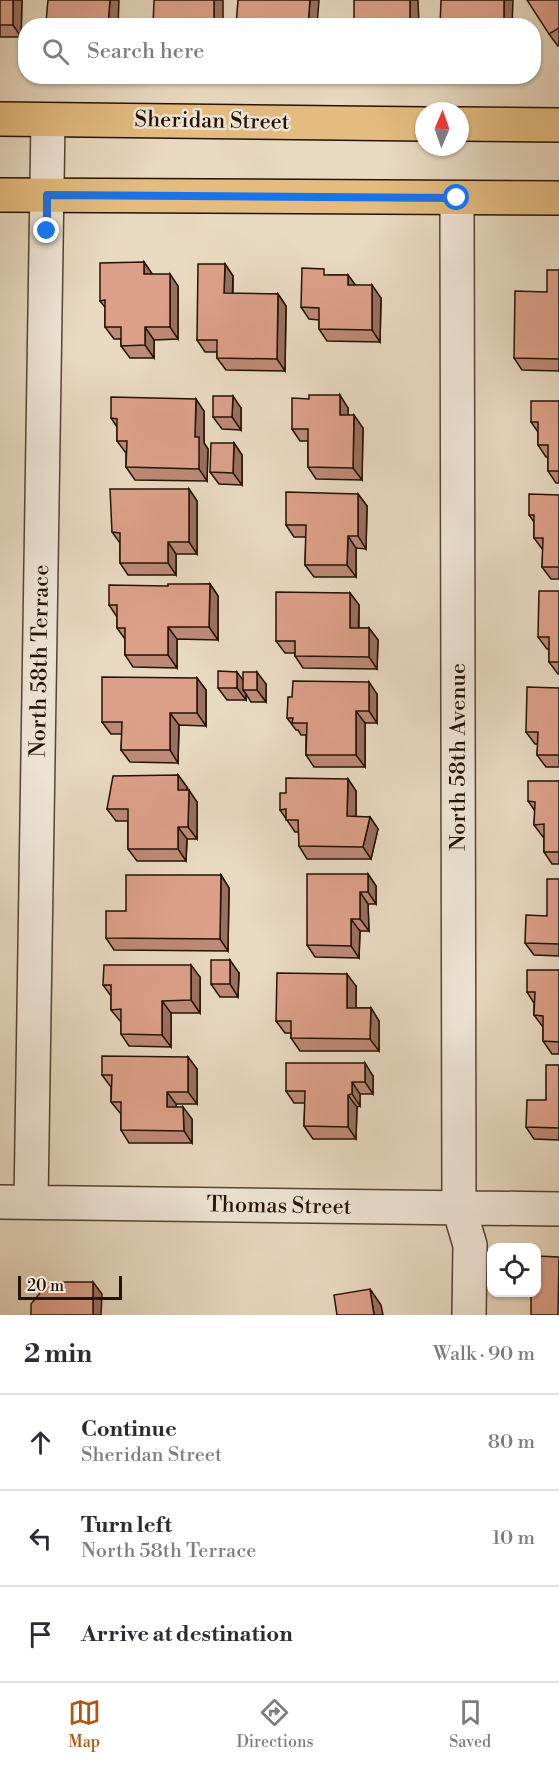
<!DOCTYPE html>
<html lang="en">
<head>
<meta charset="utf-8">
<style>
  :root { --surface:#fff; --page:#f7f7f7; --text:#2b2b33; --muted:#7c7c81; --line:#e1e1e2; --accent:#b45309 }
  body { margin:0; font-family:"Libre Bodoni",serif; background:var(--page); color:var(--text) }
  .controls { position:absolute; right:18px; bottom:18px; display:grid; overflow:hidden; border-radius:12px; box-shadow:0 2px 4px #0004 }
  .controls button { width:54px; height:54px; display:grid; place-items:center; padding:0; border:0; border-bottom:2px solid var(--line); background:var(--surface); color:var(--text); font:30px sans-serif }
  .compass { position:absolute; left:415px; top:102px; width:54px; height:54px; border-radius:50%; background:var(--surface); box-shadow:0 2px 4px #0004; rotate:2deg }
  .scale { position:absolute; left:18px; bottom:15px; width:104px; box-sizing:border-box; padding-left:6px; border:3px solid #241204; border-top:0; font-size:16px; line-height:21px; white-space:nowrap; color:#241204; -webkit-text-stroke:4px #f0e6d7; paint-order:stroke }
  .stop { position:absolute; width:18px; height:18px; margin:-14px; border:4px solid #1a73e8; border-radius:50%; background:#fff }
  .stop.end { background:#1a73e8; border-color:#fff; box-shadow:0 2px 6px #0008 }
  .list { margin:0; padding:0; list-style:none }
  h2 { display:flex; justify-content:space-between; align-items:center; height:78px; margin:0; padding:0 24px; font-size:26px }
  h2 small { font-size:20px; font-weight:400; color:var(--muted) }
  .list li { display:grid; grid-template-columns:39px 1fr auto; gap:18px; align-items:center; box-sizing:border-box; height:96px; padding:0 24px; border-top:2px solid var(--line) }
  .list b { display:block; font-size:22px; white-space:nowrap }
  .list p { margin:0; font-size:20px; white-space:nowrap; color:var(--muted) }
  .list em { font-size:20px; font-style:normal; color:var(--muted) }
  .icon { flex:none; width:33px; height:33px; fill:none; stroke:currentColor; stroke-width:2; stroke-linecap:round; stroke-linejoin:round }
  .map { position:relative; flex:none; width:559px; height:1315px; overflow:hidden }
  .search { position:absolute; background:var(--surface); box-shadow:0 2px 4px #0004; left:18px; right:18px; top:18px; height:66px; display:flex; align-items:center; gap:15px; box-sizing:border-box; padding:0 21px; border-radius:24px; color:var(--muted); font-size:22px }
  .sheet { height:366px; background:var(--surface) }
  nav { display:flex; justify-content:space-around; align-items:center; box-sizing:border-box; height:84px; border-top:2px solid var(--line); background:var(--surface); font-size:16px; color:var(--muted) }
  nav a { display:grid; justify-items:center; gap:3px }
  nav .on { color:var(--accent) }
  .map>svg:first-child { display:block }
  .lines { fill:none; stroke-linecap:round; stroke-linejoin:round }
  .minor-casing { stroke:#543; stroke-width:36 }
  .primary-casing { stroke:#241204; stroke-width:36 }
  .minor { stroke:#f0e6d7; stroke-width:33 }
  .primary { stroke:#e4bc80; stroke-width:33 }
  .wall { fill:#bd8a76; stroke:#241204; stroke-width:1.5 }
  .shaded-wall { fill:#9a7060; stroke:#241204; stroke-width:1.5 }
  .building { fill:#dca089; stroke:#241204; stroke-width:1.5 }
  .route { stroke:#1a73e8; stroke-width:8 }
  .labels { text-anchor:middle; dominant-baseline:central; stroke-width:5; stroke-linejoin:round; paint-order:stroke }
  .street-label { font-size:22px; fill:#241204; stroke:#f0e6d7 }
</style>
</head>
<body>
<div class="map">
<svg width="559" height="1315" viewBox="0 0 559 1315">
  <rect width="100%" height="100%" fill="#e8d9c1"/>
  <filter id="stains"><feTurbulence type="fractalNoise" baseFrequency=".00333" numOctaves="4"/><feColorMatrix values="0 0 0 0 .2 0 0 0 0 .09 0 0 0 0 .02 0 0 0 .5 -.17"/></filter>
  <radialGradient id="worn" r=".72"><stop offset=".6" stop-color="#630" stop-opacity="0"/><stop offset="1" stop-color="#630" stop-opacity=".3"/></radialGradient>
  <g class="lines">
    <defs>
      <path id="minor" d="M457,198L459,1208L470,1245L469,1315
        M0,1202L559,1209
        M31,1202L48,120"/>
      <path id="primary" d="M0,119L424,124
        M460,124L559,125
        M0,195L559,198"/>
    </defs>
    <use href="#minor" class="minor-casing"/>
    <use href="#primary" class="primary-casing"/>
    <use href="#minor" class="minor"/>
    <use href="#primary" class="primary"/>
  </g>
  <path class="wall" d="M0,0H22L21,37H0Z
    M559,0V45L558,46L549,34Z
    M46,22L118,26H48Z
    M144,262L152,274L178,286V339L154,340V358H130L121,346V339H114L105,327V307L100,301Z
    M225,264L233,276V294H278L286,306L285,371L226,370L217,358V352H205L197,340Z
    M559,270V371L522,370L514,358L547,292Z
    M328,275H348L355,285L381,298L380,342L327,341L319,329V320L309,319L301,307Z
    M559,401V483H556L548,471V457H546L538,445V432L531,422Z
    M241,408V430L222,429L213,417Z
    M348,408V415L363,428L362,480L316,479L308,467V441H300L292,429Z
    M204,411V443L208,449L207,481L135,480L126,467V453L117,441V427L111,418Z
    M234,443L242,455V485L219,484L210,472Z
    M189,489L197,501V554H176V575H128L120,563V543L112,532Z
    M358,494L367,506L366,549L356,548V577H314L305,565L306,537H294L286,525Z
    M559,495V579H551L542,567L543,550L534,538V522L529,515Z
    M210,584L218,596V640L177,639V668L133,667L125,655V639L117,628V617L109,605L168,586Z
    M559,591V674H558L549,662V649H547L538,637Z
    M350,593L359,605V628H369L378,640L377,669L303,668L295,656V653H285L276,641Z
    M197,678L206,690V726L179,725L178,763L130,762L121,750L122,734H111L102,722Z
    M243,680L266,684V702H251L246,694V700H227L218,688Z
    M559,688V767H546L537,755L538,744H535L526,732Z
    M377,694V723H365V767H314L306,755V735H301L298,730H296L287,718Z
    M178,775L187,787V790L197,802V839H187L186,861H137L128,849V821H116L107,809Z
    M348,779L356,791V817H370L378,829L371,859H307L299,846V832H295L280,810L286,793Z
    M559,781V864H552L544,852V837H543L534,825L535,811L528,801Z
    M368,874L376,886V904H368L369,931H360L359,958L315,957L307,945Z
    M221,875L229,888L228,951L114,950L106,938L126,911Z
    M559,879V956L534,955L525,943L547,916Z
    M559,970V1054H552L543,1041V1027L534,1015V1003L527,992Z
    M239,973L238,997H220L211,984Z
    M200,977V1013H171V1047L129,1046L121,1034V1022L111,1010V996L103,985Z
    M356,986V1008H371L379,1021V1051H300L291,1038V1033H285L276,1021Z
    M188,1057L197,1069V1104H176V1107L192,1119V1143H129L121,1130V1114L111,1102V1087L102,1075Z
    M559,1065V1140L534,1139L526,1127L546,1100Z
    M373,1076V1094H360V1106L357,1107L356,1139H313L304,1126L305,1103H294L286,1091Z"/>
  <path class="shaded-wall" d="M13,0H22L21,37L13,25Z
    M110,0H119L118,26H108Z
    M214,0H223V26H214Z
    M310,0H319L317,26H308Z
    M410,0H418L419,26L410,25Z
    M504,0H513L512,26H504Z
    M144,262L153,275L144,274Z
    M225,264L233,276L232,306L224,293Z
    M170,274L178,286V339L170,327Z
    M348,275L357,287L348,285Z
    M372,285L381,298L380,342L372,330Z
    M278,294L286,306L285,371L277,359Z
    M145,327L154,340V358L145,345Z
    M340,395L348,408V427L340,415Z
    M233,396L241,408V430L232,417Z
    M196,399L204,411V443L208,449L207,481L199,469L195,437Z
    M354,415L363,428L362,480L353,468Z
    M234,443L242,455V485L233,473Z
    M189,489L197,501V554L189,542Z
    M358,494L367,506L366,549L358,536Z
    M348,536L356,548V577L347,565Z
    M168,542L176,554V575L168,563Z
    M210,584L218,596V640L209,627Z
    M350,593L359,605L358,640L350,628Z
    M168,627L177,639V668L168,655Z
    M369,628L378,640L377,669L369,657Z
    M237,672L246,684L243,690L246,694V700L237,688Z
    M257,672L266,684V702L257,690Z
    M197,678L206,690V726L197,713Z
    M369,682L377,694V723L369,711Z
    M356,711L365,723V767L356,755Z
    M170,713L179,725L178,763L170,750Z
    M178,775L187,787V803L178,790Z
    M348,779L356,791V829L347,816Z
    M189,790L197,802V839L188,827Z
    M370,817L378,829L371,859L363,847Z
    M178,827L187,839L186,861L178,849Z
    M368,874L376,886V904L368,892Z
    M221,875L229,888L228,951L220,939Z
    M360,892L368,904L369,931L360,919Z
    M351,919L360,931L359,958L351,946Z
    M230,960L239,973L238,997L230,984Z
    M191,965L200,977V1013L191,1000Z
    M347,974L356,986V1020L347,1008Z
    M162,1001L171,1013V1047L162,1035Z
    M371,1008L379,1021V1051L370,1039Z
    M188,1057L197,1069V1104L188,1092Z
    M365,1063L373,1076V1094L365,1082Z
    M352,1082L360,1094V1106L352,1094Z
    M167,1092L176,1104V1119L167,1107Z
    M348,1095L357,1107L356,1139L348,1127Z
    M183,1107L192,1119V1143L184,1131Z
    M93,1282L102,1294L101,1315H93Z
    M370,1289L381,1305L383,1315H374Z"/>
  <path class="building" d="M0,0H13V25H0Z
    M48,0H110L108,26L46,22Z
    M154,0H214V26H153Z
    M238,0H310L308,26H236Z
    M354,0H410V25L354,26Z
    M441,0H504V26L440,25Z
    M527,0H559V28L549,34Z
    M144,262V274H170V327H145V345L121,346V327H105V300L100,301V263Z
    M198,264H225L224,293L278,294L277,359L217,358V340H197Z
    M302,268L324,269V275H348V285H372V330L319,329V308L301,307Z
    M547,270H559V359L514,358L515,291L547,292Z
    M309,395H340V415H354L353,468L308,467V429H292V398L309,399Z
    M213,396H233L232,417H213Z
    M111,397L196,399L195,437H199V469L126,467L127,441H117V419L111,418Z
    M531,401H559V471H548V445H538V422H531Z
    M211,443H234L233,473L210,472Z
    M110,489H189V542H168V563H120V533L112,532Z
    M286,492L358,494V536H348L347,565H305L306,525H286Z
    M529,494L559,495V567H542L543,538H534V515H529Z
    M168,584H210L209,627H168V655H125V628H117V605H109V585L168,586Z
    M539,591H559V662H549V637H538Z
    M276,592L350,593V628H369V657L295,656V641H276Z
    M218,671L237,672V688H218Z
    M243,672H257V690H243Z
    M102,677L197,678V713H170V750H121L122,722H102Z
    M293,681L369,682V711H356V755H306L307,723H292L293,718H287L288,697H292Z
    M527,687L559,688V755H537L538,732H526Z
    M178,775V790H189L188,827H178V849H128V809H107L113,776Z
    M286,778L348,779L347,816L370,817L363,847L299,846L298,820H286V809L280,810V793H286Z
    M528,781H559V852H544V824L534,825L535,802L528,801Z
    M307,874H368V892H360V919H351V946L307,945Z
    M126,875H221L220,939L106,938V911H126Z
    M547,879H559V944L525,943L526,915L547,916Z
    M211,960H230V984H211Z
    M104,965H191V1000L162,1001V1035L121,1034V1009L111,1010V985H103Z
    M527,970H559V1042L543,1041V1016L534,1015L535,992H527Z
    M277,973L347,974V1008H371L370,1039L291,1038V1021H276Z
    M102,1056L188,1057V1092H167V1107H183L184,1131L121,1130V1102H111L112,1075H102Z
    M286,1063H365V1082H352V1094L348,1095V1127L304,1126L305,1091H286Z
    M546,1065H559V1128L526,1127L527,1100H546Z
    M537,1256L559,1257L558,1315H531V1293H537Z
    M49,1282H93V1315H31V1304Z
    M370,1289L374,1315H337L334,1295Z"/>
  <g class="lines">
    <path class="route" d="M47,231V195L457,198"/>
  </g>
  <g class="labels">
    <g class="street-label">
      <text transform="translate(212 121) rotate(1)">Sheridan Street</text>
      <text transform="translate(40 661) rotate(-89)">North 58th Terrace</text>
      <text transform="translate(458 757) rotate(-90)">North 58th Avenue</text>
      <text transform="translate(279 1206) rotate(1)">Thomas Street</text>
    </g>
  </g>
  <rect width="100%" height="100%" filter="url(#stains)"/>
  <rect width="100%" height="100%" fill="url(#worn)"/>
</svg>
<div class="controls">
<button><svg class="icon" aria-label="locate" viewBox="0 0 24 24"><circle cx="12" cy="12" r="6"/><path d="M12 2v4M12 18v4M2 12h4M18 12h4"/></svg></button>
</div>
<svg class="compass" viewBox="-18 -18 36 36"><path d="M0-13l5 13h-10z" fill="#e53935"/><path d="M0 13l5-13h-10z" fill="#7c7c81"/></svg>
<div class="scale">20 m</div>
<div class="stop" style="left:457px;top:198px"></div>
<div class="stop end" style="left:47px;top:231px"></div>
<div class="search"><svg class="icon" aria-label="search" viewBox="0 0 24 24"><circle cx="10" cy="10" r="6"/><path d="M15 15l6 6"/></svg>Search here</div>
</div>
<section class="sheet">
<h2>2 min<small>Walk · 90 m</small></h2>
<ul class="list">
<li><svg class="icon" aria-label="ahead" viewBox="0 0 24 24"><path d="M12 20V5M6 11l6-6 6 6"/></svg><div><b>Continue</b><p>Sheridan Street</p></div><em>80 m</em></li>
<li><svg class="icon" aria-label="left" viewBox="0 0 24 24"><path d="M17 20v-9H6M10 6l-5 5 5 5"/></svg><div><b>Turn left</b><p>North 58th Terrace</p></div><em>10 m</em></li>
<li><svg class="icon" aria-label="arrive" viewBox="0 0 24 24"><path d="M6 21V4h12l-3 4 3 4H6"/></svg><div><b>Arrive at destination</b></div></li>
</ul>
</section>
<nav>
<a class="on"><svg class="icon" aria-label="map" viewBox="0 0 24 24"><path d="M3 6l6-2 6 2 6-2v14l-6 2-6-2-6 2zM9 4v14M15 6v14"/></svg>Map</a>
<a><svg class="icon" aria-label="directions" viewBox="0 0 24 24"><path d="M12 3l9 9-9 9-9-9zM9 14v-3h6M13 9l2 2-2 2"/></svg>Directions</a>
<a><svg class="icon" aria-label="saved" viewBox="0 0 24 24"><path d="M7 4h10v16l-5-4-5 4z"/></svg>Saved</a>
</nav>
</body>
</html>
